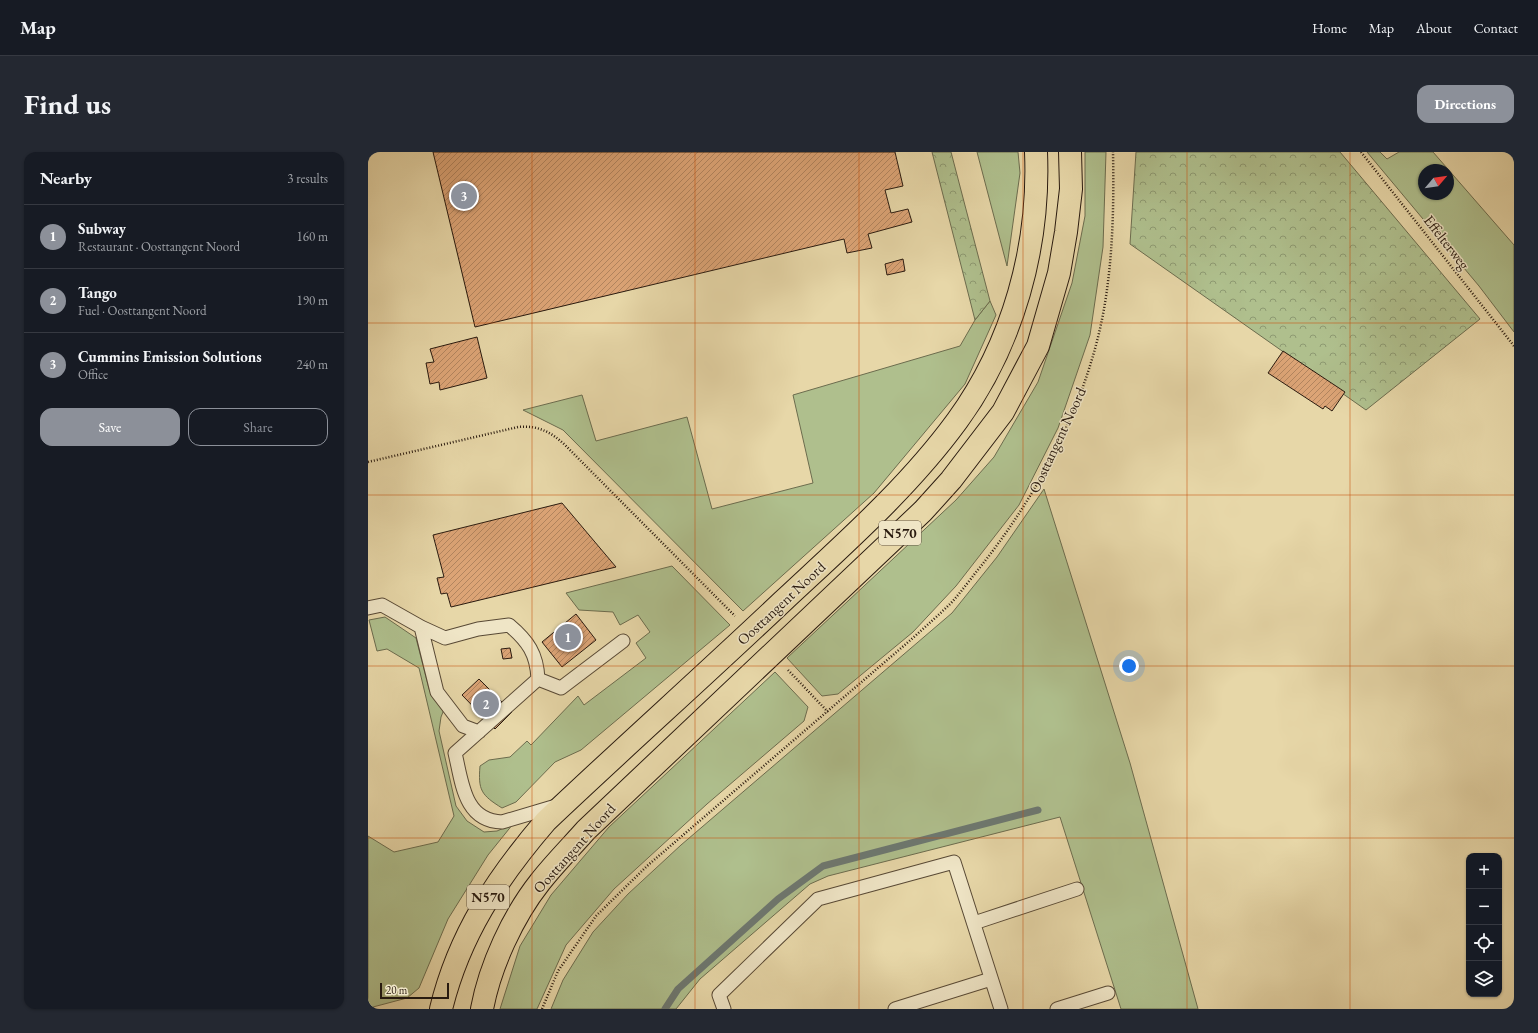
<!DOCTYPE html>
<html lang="en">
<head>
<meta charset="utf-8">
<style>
  :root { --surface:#171b24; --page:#242831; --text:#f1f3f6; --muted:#9ea1a6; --line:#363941; --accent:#8c9099 }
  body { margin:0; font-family:"EB Garamond",serif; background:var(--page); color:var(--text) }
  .controls { position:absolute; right:12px; bottom:12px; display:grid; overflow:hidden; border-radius:8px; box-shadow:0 1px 3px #0004 }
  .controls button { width:36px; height:36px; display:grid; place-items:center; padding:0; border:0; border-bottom:1px solid var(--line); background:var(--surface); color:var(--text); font:20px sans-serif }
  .compass { position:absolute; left:1050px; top:12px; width:36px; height:36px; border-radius:50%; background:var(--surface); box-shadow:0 1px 3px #0004; rotate:61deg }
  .scale { position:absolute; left:12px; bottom:10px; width:69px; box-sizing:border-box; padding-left:4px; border:2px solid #291a0f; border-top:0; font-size:11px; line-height:14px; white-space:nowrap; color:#291a0f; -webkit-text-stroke:3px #efe5c6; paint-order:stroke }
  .you { position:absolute; left:761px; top:514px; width:14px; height:14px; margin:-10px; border:3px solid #fff; border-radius:50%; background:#1a73e8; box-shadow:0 0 0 6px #1a73e833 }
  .badge { display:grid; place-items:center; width:26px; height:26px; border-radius:50%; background:var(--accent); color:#fff; font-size:13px; font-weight:700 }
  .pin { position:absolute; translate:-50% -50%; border:2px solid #fff; box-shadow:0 1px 4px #0006 }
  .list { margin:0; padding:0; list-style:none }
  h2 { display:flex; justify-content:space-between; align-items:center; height:52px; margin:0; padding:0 16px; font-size:17px }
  h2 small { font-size:13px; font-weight:400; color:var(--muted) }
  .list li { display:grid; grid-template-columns:26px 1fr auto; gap:12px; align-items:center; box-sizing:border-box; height:64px; padding:0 16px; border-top:1px solid var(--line) }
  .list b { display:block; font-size:15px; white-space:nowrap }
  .list p { margin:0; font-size:13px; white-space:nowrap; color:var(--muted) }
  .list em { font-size:13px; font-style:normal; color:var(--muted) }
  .actions { display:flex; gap:8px; padding:12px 16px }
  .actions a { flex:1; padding:9px 0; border:1px solid var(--accent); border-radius:12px; text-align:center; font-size:14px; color:var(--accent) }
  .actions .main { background:var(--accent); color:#fff }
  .icon { flex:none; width:22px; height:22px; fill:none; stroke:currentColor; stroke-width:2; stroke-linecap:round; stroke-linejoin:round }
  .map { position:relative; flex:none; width:1146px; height:857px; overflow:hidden; border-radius:12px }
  header { display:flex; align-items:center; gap:24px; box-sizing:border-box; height:56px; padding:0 20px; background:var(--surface); border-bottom:1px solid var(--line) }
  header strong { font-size:19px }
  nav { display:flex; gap:22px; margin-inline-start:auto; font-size:14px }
  .intro { display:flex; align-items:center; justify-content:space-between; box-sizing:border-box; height:96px; padding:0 24px }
  h1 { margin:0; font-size:28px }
  .button { padding:10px 18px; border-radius:12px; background:var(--accent); color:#fff; font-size:14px; font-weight:700 }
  main { display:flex; gap:24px; padding:0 24px }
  aside { flex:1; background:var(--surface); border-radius:12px; box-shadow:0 1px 3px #0004 }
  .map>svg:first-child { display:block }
  .grass { fill:#afbf8d; stroke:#6c6c4e; fill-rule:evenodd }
  .forest { fill:url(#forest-crowns); stroke:#6c6c4e }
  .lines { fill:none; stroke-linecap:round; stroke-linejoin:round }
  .stream { stroke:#6d7871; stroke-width:7 }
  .building { fill:url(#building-hatch); stroke:#291a0f }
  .service-casing { stroke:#584935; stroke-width:15 }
  .primary-casing { stroke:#291a0f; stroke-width:24 }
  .path { stroke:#291a0f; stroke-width:2.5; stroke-dasharray:1 2; stroke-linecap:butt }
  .service { stroke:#efe5c6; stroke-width:13 }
  .primary { stroke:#e7d7a8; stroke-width:22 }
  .grid { fill:none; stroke:#cb500c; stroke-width:1; stroke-opacity:0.55 }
  .labels { text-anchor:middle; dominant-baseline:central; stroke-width:3; stroke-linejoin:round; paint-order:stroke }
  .shield { fill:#efe5c6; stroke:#645746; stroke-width:1 }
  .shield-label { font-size:14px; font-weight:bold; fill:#291a0f }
  .street-label { font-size:15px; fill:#291a0f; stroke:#efe5c6 }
</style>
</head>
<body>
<header>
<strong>Map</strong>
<nav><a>Home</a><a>Map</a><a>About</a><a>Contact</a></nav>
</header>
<div class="intro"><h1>Find us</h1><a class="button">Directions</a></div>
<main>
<aside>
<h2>Nearby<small>3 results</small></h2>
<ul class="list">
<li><span class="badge">1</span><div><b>Subway</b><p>Restaurant · Oosttangent Noord</p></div><em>160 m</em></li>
<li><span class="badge">2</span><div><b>Tango</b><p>Fuel · Oosttangent Noord</p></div><em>190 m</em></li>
<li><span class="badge">3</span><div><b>Cummins Emission Solutions</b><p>Office</p></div><em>240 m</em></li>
</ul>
<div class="actions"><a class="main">Save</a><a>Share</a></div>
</aside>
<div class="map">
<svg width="1146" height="857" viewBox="0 0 1146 857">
  <defs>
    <pattern id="forest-crowns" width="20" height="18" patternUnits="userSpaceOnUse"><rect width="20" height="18" fill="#afbf8d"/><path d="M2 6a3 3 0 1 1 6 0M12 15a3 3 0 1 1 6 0" fill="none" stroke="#8e9a72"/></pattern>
    <pattern id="building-hatch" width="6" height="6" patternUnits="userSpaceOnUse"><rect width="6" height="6" fill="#dca476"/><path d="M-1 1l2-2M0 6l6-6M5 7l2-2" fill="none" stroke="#b2855f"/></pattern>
  </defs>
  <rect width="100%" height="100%" fill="#e7d7a8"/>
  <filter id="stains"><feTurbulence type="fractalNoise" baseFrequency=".005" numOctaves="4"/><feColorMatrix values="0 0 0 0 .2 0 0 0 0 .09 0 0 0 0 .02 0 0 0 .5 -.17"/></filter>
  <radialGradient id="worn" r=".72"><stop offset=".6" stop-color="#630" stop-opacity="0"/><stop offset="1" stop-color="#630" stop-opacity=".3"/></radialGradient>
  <path class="grass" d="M609,0H650L652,21L639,114Z
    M717,0H738L735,95L722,183L690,276L651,353L588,434L545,480L470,542L454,544L419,506L588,348L626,305L670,230L704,131L717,64Z
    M999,0H1012L1019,7L1031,0H1065L1146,93V180L1111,134ZM1056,18H1080V42H1056Z
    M622,149L628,163L597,232L506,341L375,459L195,278L155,258L214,243L228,289L319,265L344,357L445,331L425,243L592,194L607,168Z
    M676,337L762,611L830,857H753L692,665L460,724L442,732L332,827L308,857H183L195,828L225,780L260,742L313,693L584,461L629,405Z
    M304,414L362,473L213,598L187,610L148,650L134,656C113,643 110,638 112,614L121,608L142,605L159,589L163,593L210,544L216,553L278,506L268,491L282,480L270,463L252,473L245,460L211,458L198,441Z
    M17,465L48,486L61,537L67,548L77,555L73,565L71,579L88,654L99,669L116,680L129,679L145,672L120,703L80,767L51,836L39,846L5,855L0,854V684L26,700L70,690L86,664L51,516L19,497L9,499L1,468Z
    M407,520L440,555L436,569L339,652L246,737L198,793L169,857H132L152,794L183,743L241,675Z"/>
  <path class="forest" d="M564,0H583L622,149L607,168Z
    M768,0H972L1112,167L998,258L762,92Z"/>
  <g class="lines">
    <path class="stream" d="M297,857L310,837L410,747L455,714L670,658"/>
  </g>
  <path class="building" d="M65,0H527L535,34L517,38L523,61L540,57L544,70L500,82L504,96L479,101L476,87L107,175Z
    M535,107L537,119L519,123L517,112Z
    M109,185L119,226L72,238L71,230L62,232L58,211L66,210L62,197Z
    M915,199L977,240L964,259L957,254L955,257L900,221Z
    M194,351L248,415L83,455L79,441L73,442L69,426L76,425L65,383Z
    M208,462L228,488L194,515L174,490Z
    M142,496L144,506L135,507L133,497Z
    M111,527L144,560L127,577L94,543Z"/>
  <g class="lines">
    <defs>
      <path id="service" d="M0,456L14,453L53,475L77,486L110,477L141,473C160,489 169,502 170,527L87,601C94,630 96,669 134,670L188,654
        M53,475L69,540L95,574L111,580
        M170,527L193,536L255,489
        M606,771L709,737
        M356,857L351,843L450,747L586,710L633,857
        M527,857L623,827
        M689,857L740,841"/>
      <path id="primary" d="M73,857C91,783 129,726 178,669C256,595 337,523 415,449C476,392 540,336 589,269C645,192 672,95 668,0
        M114,857C122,814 145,764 172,730C186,712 203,695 218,678L555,359L583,328L635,260L670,194L691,121L698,80L703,37L702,0"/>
    </defs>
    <use href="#service" class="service-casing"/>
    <use href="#primary" class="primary-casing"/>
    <path class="path" d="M993,0L1146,194
      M0,310L150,275C170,273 183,280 197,293L367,464
      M420,518L460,560
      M174,857L190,819L228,764L279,714L546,485C559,473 572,462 584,450C593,440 601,429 609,419C669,345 719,252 736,157C745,105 746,52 745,0"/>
    <use href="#service" class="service"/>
    <use href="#primary" class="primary"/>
  </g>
  <path class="grid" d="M164,0V857M327,0V857M491,0V857M655,0V857M819,0V857M982,0V857M0,171H1146M0,343H1146M0,514H1146M0,686H1146"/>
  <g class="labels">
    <g class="shield">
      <rect x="511" y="369" width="42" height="24" rx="3"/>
      <rect x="99" y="733" width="42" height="24" rx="3"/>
    </g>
    <g class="shield-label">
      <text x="532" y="381">N570</text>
      <text x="120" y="745">N570</text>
    </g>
    <g class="street-label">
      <text transform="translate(1079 90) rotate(52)">Effelterweg</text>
      <text transform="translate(689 288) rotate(-65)">Oosttangent Noord</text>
      <text transform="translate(413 451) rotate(-43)">Oosttangent Noord</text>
      <text transform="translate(206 696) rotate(-48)">Oosttangent Noord</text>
    </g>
  </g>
  <rect width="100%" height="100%" filter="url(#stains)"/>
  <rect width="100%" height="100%" fill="url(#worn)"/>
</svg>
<div class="controls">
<button>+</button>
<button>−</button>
<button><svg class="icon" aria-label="locate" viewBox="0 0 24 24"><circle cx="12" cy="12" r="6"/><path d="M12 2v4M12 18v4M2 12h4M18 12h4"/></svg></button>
<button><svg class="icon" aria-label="layers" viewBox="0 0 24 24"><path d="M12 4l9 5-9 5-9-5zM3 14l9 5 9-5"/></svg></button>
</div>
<svg class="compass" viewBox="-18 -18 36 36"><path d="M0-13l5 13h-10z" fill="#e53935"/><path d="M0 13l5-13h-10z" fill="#9ea1a6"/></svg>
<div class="scale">20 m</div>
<div class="you"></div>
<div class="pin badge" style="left:200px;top:485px">1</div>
<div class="pin badge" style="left:118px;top:552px">2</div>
<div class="pin badge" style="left:96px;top:44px">3</div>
</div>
</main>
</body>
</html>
